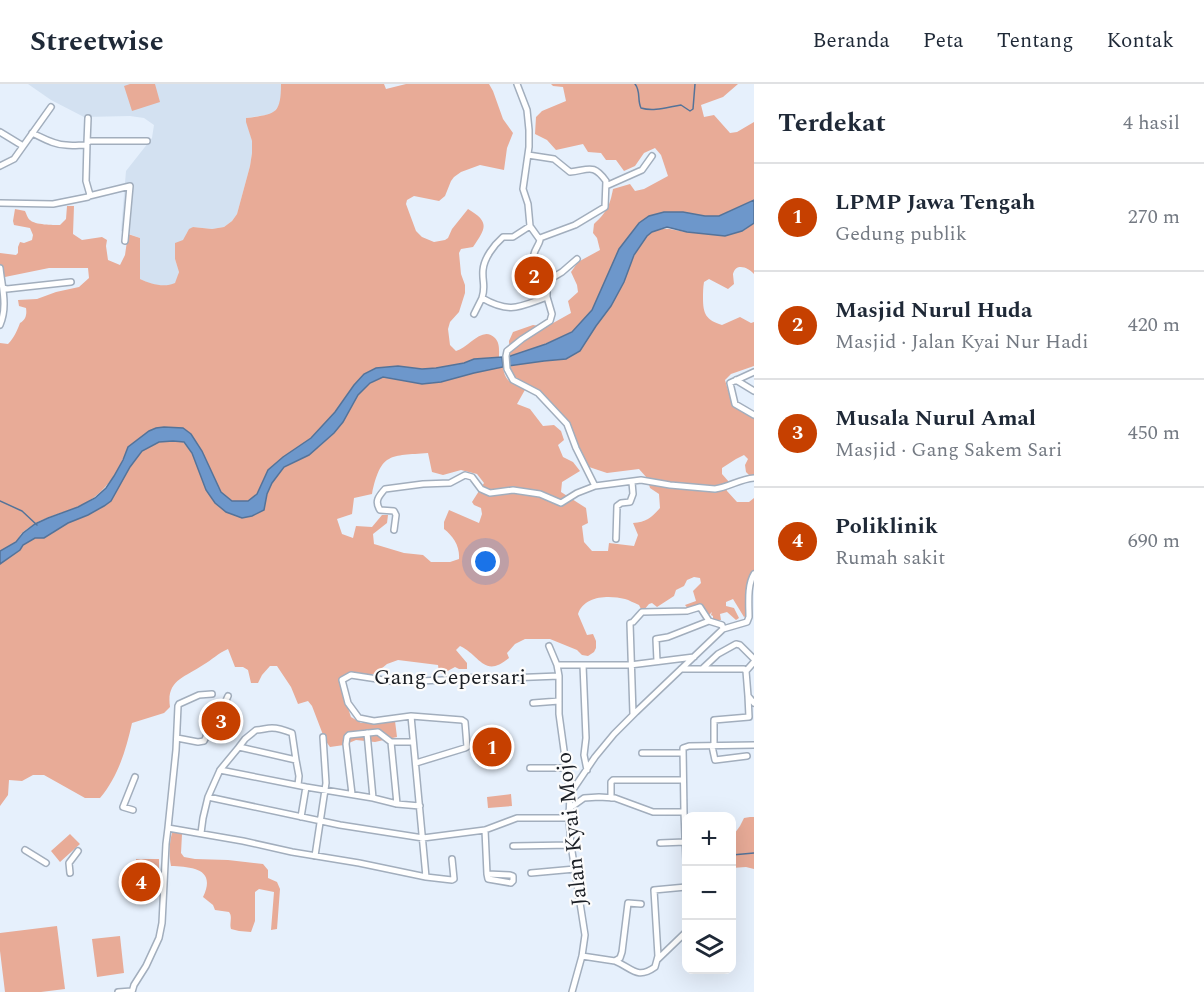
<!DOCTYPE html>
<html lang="id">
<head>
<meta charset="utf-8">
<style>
  :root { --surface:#fff; --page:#f6f6f7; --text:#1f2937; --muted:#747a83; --line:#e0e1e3; --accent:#c64000 }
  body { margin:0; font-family:Spectral,serif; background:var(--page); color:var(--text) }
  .controls { position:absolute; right:18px; bottom:18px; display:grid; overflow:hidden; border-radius:12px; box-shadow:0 6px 24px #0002 }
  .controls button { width:54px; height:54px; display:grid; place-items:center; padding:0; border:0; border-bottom:2px solid var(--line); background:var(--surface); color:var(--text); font:30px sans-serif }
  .you { position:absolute; left:486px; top:478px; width:21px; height:21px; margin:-15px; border:4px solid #fff; border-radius:50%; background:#1a73e8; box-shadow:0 0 0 9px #1a73e833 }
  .badge { display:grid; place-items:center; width:39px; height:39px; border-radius:50%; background:var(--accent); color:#fff; font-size:20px; font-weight:700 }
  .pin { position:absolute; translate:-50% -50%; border:3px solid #fff; box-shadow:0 2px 6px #0006 }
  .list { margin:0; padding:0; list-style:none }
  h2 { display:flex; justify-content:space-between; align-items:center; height:78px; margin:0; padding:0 24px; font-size:26px }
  h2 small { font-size:20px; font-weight:400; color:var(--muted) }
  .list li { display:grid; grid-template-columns:39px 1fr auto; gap:18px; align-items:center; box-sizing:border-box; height:108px; padding:0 24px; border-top:2px solid var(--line) }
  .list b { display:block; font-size:22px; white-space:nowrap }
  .list p { margin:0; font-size:20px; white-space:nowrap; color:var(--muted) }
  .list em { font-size:20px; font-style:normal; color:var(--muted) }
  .icon { flex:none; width:33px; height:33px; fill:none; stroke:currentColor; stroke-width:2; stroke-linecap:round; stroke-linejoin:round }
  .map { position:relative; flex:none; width:754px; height:908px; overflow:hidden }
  header { display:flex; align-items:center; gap:36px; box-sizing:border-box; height:84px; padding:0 30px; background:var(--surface); border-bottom:2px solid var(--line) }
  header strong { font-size:28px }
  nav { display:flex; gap:33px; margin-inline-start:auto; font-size:21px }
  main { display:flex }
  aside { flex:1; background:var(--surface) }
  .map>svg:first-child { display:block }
  .built { fill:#d3e1f1 }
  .green { fill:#e8ab97; fill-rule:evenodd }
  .water { fill:#6d97cb; stroke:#547399; stroke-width:1.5 }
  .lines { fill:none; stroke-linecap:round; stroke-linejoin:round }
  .stream { stroke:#547399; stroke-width:1.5 }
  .minor-casing { stroke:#a2aebd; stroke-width:8 }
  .minor { stroke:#fff; stroke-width:5 }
  .labels { text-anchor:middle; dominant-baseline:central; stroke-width:4.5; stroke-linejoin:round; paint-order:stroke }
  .street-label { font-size:22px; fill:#1b1f25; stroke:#fcfcfc }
</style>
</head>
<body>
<header>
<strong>Streetwise</strong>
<nav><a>Beranda</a><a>Peta</a><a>Tentang</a><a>Kontak</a></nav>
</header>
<main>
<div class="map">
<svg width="754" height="908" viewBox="0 0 754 908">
  <rect width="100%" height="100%" fill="#e6f0fc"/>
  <path class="built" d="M28,0H281V16L278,23L272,30L246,34L252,57V69L250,82L237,130L232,137L224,143L212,145L193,143L187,149L175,175L179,187L177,196L175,200L169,202H165L153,201L140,195V154L121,147L126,87L152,54L154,41L144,34L130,32L84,33L51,16Z"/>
  <path class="green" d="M130,0H155L160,18L132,27L124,2Z
    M281,0H384L386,5L406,0H489L493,7L503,35L513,49L507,64L504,86L480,81L461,88L454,93L451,97L445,112L439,117L414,112L407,116L406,120L416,147L422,153L434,158L445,156L448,154L452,145L468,125C490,138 486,144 473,163L461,165L459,169L461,190L465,201V209L459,228L450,238L448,245L450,261L456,267C469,264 482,241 495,254C500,259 499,267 499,273L474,275L464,279L436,284L422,285L398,282L376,284L364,290L354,301L335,328L311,354L283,373L268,386L257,410L248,417H232L221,408L202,367L191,350L183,344L128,363C118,390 103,413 75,424C62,429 49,432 36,439C31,442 25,446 21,450C19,453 18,456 16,458C12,462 5,464 0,467V259L8,260C14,254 17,247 20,239C26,236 27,230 26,224L19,222L18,216L37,215L56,208L79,203L89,194L88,184H49L0,194V169L16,171L18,169V163L20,158L24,159L32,156L33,151L30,144L14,141L13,137L15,125L25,127C26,129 28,135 30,136C35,141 53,141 60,141L66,135L67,122H74L73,150L82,156L102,153L107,156L106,162L108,176L120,181L125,171L128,150L140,154V195C151,200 164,204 175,199L179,188L175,175V159L183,156L189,145L193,143L212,145L224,143L232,137L237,130L250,82L252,69V57L246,38V34C274,30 281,32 281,0Z
    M551,0H738L723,13L701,21L704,33L714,31L730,49L737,48L754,38V116L719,132H705L683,128H664L612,182L592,226L572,248L529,267L510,272L509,257L513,248L533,241L546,243L571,229L568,217L578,208L577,201L571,188L578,178L600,166L597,154L593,149L594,140C607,128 610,121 613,105L630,100L635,107L644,105L668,92L661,71L655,64L644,69L635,82L624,87L616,76H606L601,69L588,68L583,60L556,66L547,56L535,50L536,33L542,27L566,17L563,3L553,2Z
    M754,139V190C749,184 736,178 733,190C733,191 734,199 734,200L728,205L709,195L704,198C703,204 703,209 703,214C703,230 706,236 722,241L740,233L751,239L754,238V282L731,290L725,296L732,320L754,334V391L750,392L746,388L745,381L748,375L744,371L736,375L722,384V390L729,398L726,404L727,407L737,418H749L754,414V488L747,507L746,532L744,533L733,515L726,518V522L734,524L739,534L736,536L727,528L720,530L721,536H713V532L711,531L712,528L709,531L700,521L689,526L685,521L696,517L693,507L701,499L700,494L694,493L687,496L684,502L676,506L674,512L657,523L652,519L649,520L644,526L641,525L639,521C634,519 629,516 625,515C608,511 584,512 578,530L587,551L593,550L596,557V564L594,568L588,572L582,571L577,566L550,555H525L515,560L507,569L509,574C484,595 480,571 460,562L456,566L467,579V585H459L455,583L442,590L439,588L438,581L398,576L387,580L375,590H345C339,604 347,619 351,633L361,639L395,637L397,653L375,658L356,656L344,661L330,663L325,656L312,622L308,617L298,620L291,603L277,582H270L262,591L258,599H251L248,586L243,583H235L228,565C218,569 212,576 203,581C184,594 166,596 170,623L164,629L132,639C126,666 118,693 100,714H85L44,691H33L22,697L9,696L8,711L0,722V480L20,466L23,461L35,453L44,454L68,439L88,431L104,422L111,416L130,383L142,367L159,358L173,357L183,358L192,369L206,406L215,419L264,426L267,410L272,399L284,383L319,363L334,349L343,338L358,311L370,299L383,293L422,300L441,298L474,289L503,283C505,298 512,300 526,304L517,320L530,325L543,342L554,341L561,347L564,356L558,361L563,373L573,378L580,387L562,398L561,408L586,424L588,439L582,442L584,458L592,467H608L609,459L634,462L638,451L633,439C646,438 651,434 660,424L659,410L650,404L647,394L639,385L607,389L589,383L578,364L569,339L541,309L513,296L508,282L544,277L566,275C588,251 610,228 623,199C630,184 637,156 652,148C667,141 674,147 688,148C696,148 737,149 743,147C746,145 751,141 754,139ZM428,369L432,388L443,391L461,386L477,390L484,399L472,418L474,421L481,424L482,430L479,439L449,426L444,438V445C453,452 460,462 459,475L450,478H431L423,471L404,469L374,460L373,450L387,439L388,431H382L372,443L356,442L353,454L342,450L337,435L352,430L354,414L372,410C381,368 390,372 428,369Z
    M511,710L512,722L488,724L487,713Z
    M750,733H754V785L746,783L732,784V753L740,742L744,734Z
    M176,748L182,750L181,769L184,773L195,775L228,776L263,780L268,786V794L277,798L280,805L277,845L271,846L274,808L259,805L255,808V837L251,848L239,847L231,845C229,839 233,833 229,828L215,826L213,821L203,813C217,784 191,783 171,782C169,772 169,760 172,749Z
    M70,750L80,760L60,778L51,767Z
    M136,775H159V788L136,787Z
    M57,842L65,905L41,908H5L0,867V849Z
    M120,852L124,889L97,893L92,855Z"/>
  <path class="water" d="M754,116V139L742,147L725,152L687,148L667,143L652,148L647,152L634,171L624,198L611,222L596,242L580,267L566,275L544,277L508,282L507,273L546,260L572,248L592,226L619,165L639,139L649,132L664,128H683L705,132H719Z
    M502,273L503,283L474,289L441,298L422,300L383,293L370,299L358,311L343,338L334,349L309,371L284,383L272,399L267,410L264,426L252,432L242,434L226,428L215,419L206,406L192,369L184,358L173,357L159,358L142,367L130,383L111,417L104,422L88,431L68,439L44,454H35L23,461L20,466L0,480V467L16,458L23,449L35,440L48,434L78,423L95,414L106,404L114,392L123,376L128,363L149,347L156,344L164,343L183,344L191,350L202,367L221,408L232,417H248L257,410L268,386L283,373L311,354L335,328L354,301L364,290L376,284L398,282L422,285L436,284L464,279L474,275Z"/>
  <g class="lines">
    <path class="stream" d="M635,0C641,7 637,16 641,24C654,28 668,23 681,21L690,27L693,25L695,0
      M0,417L22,427L37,441
      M732,771L754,769
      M732,820V821"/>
    <defs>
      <path id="minor" d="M517,0L527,26L529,46V63L523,105L528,120L530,142L540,156C539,161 535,165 534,170C531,183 541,188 547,197V213L552,230L550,237L522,255L507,267L506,272L507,285L513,296L538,309L567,340L576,364L595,402
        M0,48L23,62
        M32,49C43,54 54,61 66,61C72,62 79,61 86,61
        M87,59L88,34
        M528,71L554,75L570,88C589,86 593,79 606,97L605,123L575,141L540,154
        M0,82L14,75L51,23
        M606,102L642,86L652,72
        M89,112L130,102L125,157
        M0,119L53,120L88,113L90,111L86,97L87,59L90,57H147
        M530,142L513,153H503C494,161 484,174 483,186C482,198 486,202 482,214C510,230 519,223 547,213
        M0,184C2,204 8,222 0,241
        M547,197L562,188L577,175
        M3,204L7,205L71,198
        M474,230L482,214
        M754,288L730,299L735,320L754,331
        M736,296L754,307
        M394,446L396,431L394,427L380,426C374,417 379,412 385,405L423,400L450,399L465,391L472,393L481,405L490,409L513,406L540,410L561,419L577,409L595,402L641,396L670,401L715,405C729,403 740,395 754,394
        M616,455L617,422L621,419L630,418L633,410L632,398
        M549,562L557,581L559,592V630L570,710L569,734L571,761L585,851L582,872L572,908
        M657,577L656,555L668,553L709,537
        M557,581H630L694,573
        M583,581L586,654L584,671L587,686
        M681,585H702L718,570L736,560L740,561L754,575
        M704,585H744L746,587
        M748,612L746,587L754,578
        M533,619L559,617
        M633,630L630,539L633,538L642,528L687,527L700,523L709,537L722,541L723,545
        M411,632L426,793
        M367,649L373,714
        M177,654L198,658L204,657L206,653L208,639L217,640L220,630L228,612
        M391,658L397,720
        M712,662L715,676L747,672
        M714,662V636L749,633L748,612L754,619
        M239,663L245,655L256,646C262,646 266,644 272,644C278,644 287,647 292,649L296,676
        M642,669H683
        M416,679L465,664L467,663L465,638L462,636L411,632L374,637L359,634L348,619L342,596L351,591L397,598L465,595C478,590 492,597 507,594L559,592
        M530,684H566
        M220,686L239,663L296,676L299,692L298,701
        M352,710L346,660L347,653L349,651L378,648L391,658H413
        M570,710L595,673L614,650L636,628L723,545L747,538L749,533C749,520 747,501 754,490
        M208,713L220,686L306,703
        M611,714V698L613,696H683
        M570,724L584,714L599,713L615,714L653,728H684L683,664L689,662L754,661
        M133,726L123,723L135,693
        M684,728L686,776
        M301,733L306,703L373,714L397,720L420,722
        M168,744L243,757L292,768L359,779L426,793L452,796L454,795L452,775
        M485,746L487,790L488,795L511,799L513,797V792L510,791L487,790
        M201,749L203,734L208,713L340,741L423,754L485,746L517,734H569
        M660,759L685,758
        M513,762L571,761
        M25,766L46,779
        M315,772L326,699L323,653
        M70,789L69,779L78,767
        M531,789L575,785
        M582,872L615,877L620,874L622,868L628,819L641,820
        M658,875L686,848
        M615,877C632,884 637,896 655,883L658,872L654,806L686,803
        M118,908L132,907
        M132,908L134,901L146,882L159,854L162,839L166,760L168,744L176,666L178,622L179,620L199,611L212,610"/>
    </defs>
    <use href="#minor" class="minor-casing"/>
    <use href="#minor" class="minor"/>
  </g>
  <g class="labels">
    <g class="street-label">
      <text x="450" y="593">Gang Cepersari</text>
      <text transform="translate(572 745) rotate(-96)">Jalan Kyai Mojo</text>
    </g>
  </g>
</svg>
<div class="controls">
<button>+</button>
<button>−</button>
<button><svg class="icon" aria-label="layers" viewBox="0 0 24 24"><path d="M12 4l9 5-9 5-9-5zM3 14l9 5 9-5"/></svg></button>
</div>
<div class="you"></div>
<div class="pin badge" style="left:492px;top:663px">1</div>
<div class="pin badge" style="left:534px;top:192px">2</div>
<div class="pin badge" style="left:221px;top:637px">3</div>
<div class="pin badge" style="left:141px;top:798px">4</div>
</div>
<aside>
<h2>Terdekat<small>4 hasil</small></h2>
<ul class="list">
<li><span class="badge">1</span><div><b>LPMP Jawa Tengah</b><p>Gedung publik</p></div><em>270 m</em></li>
<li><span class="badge">2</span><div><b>Masjid Nurul Huda</b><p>Masjid · Jalan Kyai Nur Hadi</p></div><em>420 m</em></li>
<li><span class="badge">3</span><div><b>Musala Nurul Amal</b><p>Masjid · Gang Sakem Sari</p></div><em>450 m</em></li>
<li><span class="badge">4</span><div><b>Poliklinik</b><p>Rumah sakit</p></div><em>690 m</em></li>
</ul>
</aside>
</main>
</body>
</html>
